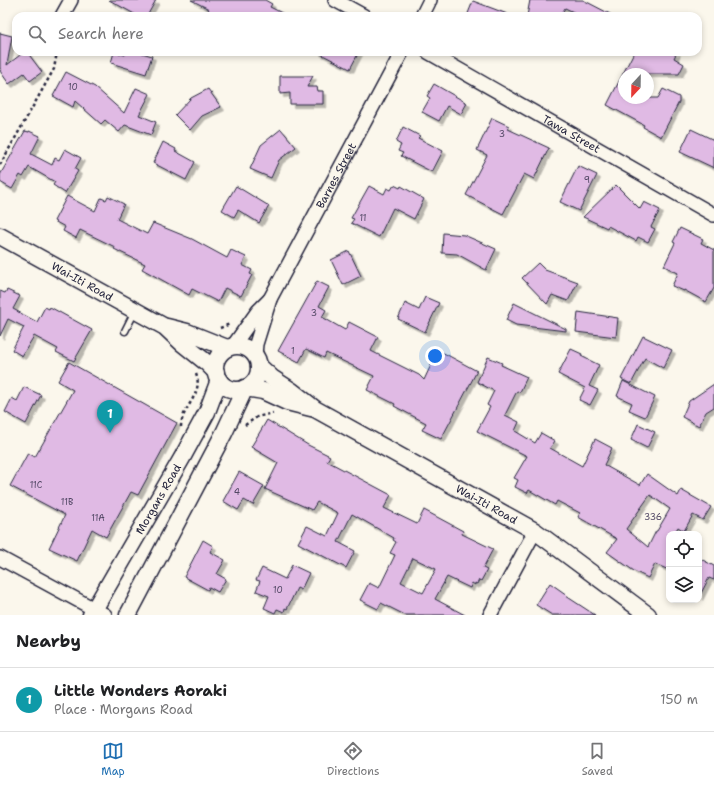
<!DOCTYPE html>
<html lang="en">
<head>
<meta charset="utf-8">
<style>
  :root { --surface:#fff; --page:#f6f6f6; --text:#202124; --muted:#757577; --line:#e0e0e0; --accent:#1f6fb2 }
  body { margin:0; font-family:"Shantell Sans",sans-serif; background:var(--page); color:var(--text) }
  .controls { position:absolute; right:12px; bottom:12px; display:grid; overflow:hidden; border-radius:8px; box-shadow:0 2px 6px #0003 }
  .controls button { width:36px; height:36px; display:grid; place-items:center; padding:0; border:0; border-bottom:1px solid var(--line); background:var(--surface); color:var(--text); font:20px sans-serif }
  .compass { position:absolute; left:618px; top:68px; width:36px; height:36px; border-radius:50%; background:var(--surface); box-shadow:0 2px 6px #0003; rotate:202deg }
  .you { position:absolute; left:435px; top:356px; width:14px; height:14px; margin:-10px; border:3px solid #fff; border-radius:50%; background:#1a73e8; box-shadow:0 0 0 6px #1a73e833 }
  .badge { display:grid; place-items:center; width:26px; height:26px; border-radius:50%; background:var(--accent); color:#fff; font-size:13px; font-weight:700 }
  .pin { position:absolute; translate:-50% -33px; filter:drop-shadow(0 1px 2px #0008) }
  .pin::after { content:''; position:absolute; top:21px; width:14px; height:12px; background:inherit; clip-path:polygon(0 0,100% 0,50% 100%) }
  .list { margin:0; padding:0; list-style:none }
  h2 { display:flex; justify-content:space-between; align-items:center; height:52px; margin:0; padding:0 16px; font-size:17px }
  h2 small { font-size:13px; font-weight:400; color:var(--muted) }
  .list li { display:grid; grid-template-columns:26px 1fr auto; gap:12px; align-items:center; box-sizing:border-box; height:64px; padding:0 16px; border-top:1px solid var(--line) }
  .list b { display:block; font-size:15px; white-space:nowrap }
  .list p { margin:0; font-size:13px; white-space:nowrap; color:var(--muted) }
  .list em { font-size:13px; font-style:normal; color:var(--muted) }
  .icon { flex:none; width:22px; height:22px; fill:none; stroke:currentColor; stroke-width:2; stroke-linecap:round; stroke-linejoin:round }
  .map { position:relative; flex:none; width:714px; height:615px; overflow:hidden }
  .search { position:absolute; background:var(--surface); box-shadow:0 2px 6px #0003; left:12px; right:12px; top:12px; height:44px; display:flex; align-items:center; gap:10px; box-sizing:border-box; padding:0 14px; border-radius:12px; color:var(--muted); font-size:15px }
  .sheet { height:116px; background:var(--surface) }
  nav { display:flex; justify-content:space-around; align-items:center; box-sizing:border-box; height:56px; border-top:1px solid var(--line); background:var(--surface); font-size:11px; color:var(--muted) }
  nav a { display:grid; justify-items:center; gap:2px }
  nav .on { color:var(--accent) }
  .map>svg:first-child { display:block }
  .building { fill:#e0bae4; stroke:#22223b; fill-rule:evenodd; filter:url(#shadow) }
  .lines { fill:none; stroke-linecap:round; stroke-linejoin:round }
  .service-casing { stroke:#22223b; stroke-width:9 }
  .minor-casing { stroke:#22223b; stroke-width:16 }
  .tertiary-casing { stroke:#22223b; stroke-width:19 }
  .path { stroke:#22223b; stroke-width:2.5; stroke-dasharray:3 3; stroke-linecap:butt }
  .service { stroke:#fbf7ec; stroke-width:6 }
  .minor { stroke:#fbf7ec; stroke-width:13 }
  .tertiary { stroke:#fbf7ec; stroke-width:16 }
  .labels { text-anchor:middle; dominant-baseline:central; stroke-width:3; stroke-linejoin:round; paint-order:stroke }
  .number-label { font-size:9px; fill:#524865 }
  .street-label { font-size:11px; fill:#22223b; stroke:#fbf7ec }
</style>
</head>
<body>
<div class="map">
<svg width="714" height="615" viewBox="0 0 714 615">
  <defs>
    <filter id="shadow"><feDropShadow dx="3.5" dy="3.5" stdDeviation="0" flood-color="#0004"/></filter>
  </defs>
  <rect width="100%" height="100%" fill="#fbf7ec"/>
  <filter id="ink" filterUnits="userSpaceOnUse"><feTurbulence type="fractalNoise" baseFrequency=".025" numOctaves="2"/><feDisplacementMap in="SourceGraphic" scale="8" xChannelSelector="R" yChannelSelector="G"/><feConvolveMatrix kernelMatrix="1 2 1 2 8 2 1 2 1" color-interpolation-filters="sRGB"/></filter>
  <g filter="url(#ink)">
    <path class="building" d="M109,0H156L147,16H138Z
      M191,0H265L272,4L270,7L288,16H214L207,12L209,9Z
      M530,0H583L614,16H582L565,8L560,16H527Z
      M473,1L510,15V16H467Z
      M0,33L12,36L7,65L24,52H27L42,72L30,81L24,73L9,84L0,71L2,69H0Z
      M114,52L125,55L126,52H139L152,56L146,74L111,63Z
      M317,52H359L350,69Z
      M634,52H677L674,58L684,64L679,74H624V98H658L663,89L679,97V102L661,137L643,127L644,125L607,105Z
      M66,72L95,87L124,113L136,88L150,94L139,115L156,122L151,135L125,125L119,132L105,120L101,124L75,101L73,107L53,96Z
      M280,76H313L307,87H317L318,91H323V104H290V93L280,94Z
      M434,84L467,103L461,114L447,106L439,121L422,112L430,98L427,96Z
      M208,89L221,107L202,116L190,130L175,115L191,98Z
      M492,118L509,126L508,129L549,148L534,179L524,174L503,214L466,195L487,155L477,150Z
      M403,127L420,136L418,138L443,151L432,172L401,156L403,153L398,151L401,145L396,142Z
      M281,129L296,147L279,160L271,178L250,169L261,145Z
      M691,129L714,140V168L680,152Z
      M25,131L29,132V131L40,136L31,154L52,165L55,158L59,160L65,149L81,158L75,169L78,171L65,193L53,185L55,182L29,167L23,177L20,175L12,189L0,182V175Z
      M163,142L176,149L175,151L195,162L186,180L153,163Z
      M578,166L597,175L579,211L560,202Z
      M394,185L400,188L401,186L424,199L414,219L393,208L379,237L351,223L354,219L351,218L369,186L384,194L387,188L391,190Z
      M616,185L640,209L644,202L660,210L651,227L655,229L648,242L638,237L636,241L608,226L607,228L583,217Z
      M236,186L269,206L259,223L238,210L234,217L222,210Z
      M67,196L95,211L101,198L106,200L108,196L124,204L117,219L147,234L153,223L192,239L227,258L231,250L246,257L242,265L252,270L250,274L252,275L241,296L225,288L218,302L192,289L189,295L142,269L145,264L114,249L115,247L80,230L76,238L63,231L65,227L54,221Z
      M680,228L703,239L701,243L714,250V288L706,302L684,290V291L672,286L678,273L664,266L675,243L673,242Z
      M443,233L464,235L496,249L486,270L457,254L442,253Z
      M349,251L361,276L343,285L331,260Z
      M538,263L545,270L578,282L568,301L552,295L547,304L522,278Z
      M317,281L329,287L319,306L326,310L322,317L345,330L349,322L378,337L371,351L419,375L424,380L438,350L477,371L441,439L422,430L426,423L394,406L395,404L367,390L374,376L326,353L324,358L306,349L299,362L278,351Z
      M7,290L20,296L13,309L37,322L45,307L49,309L50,307L92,330L74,361L56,352L58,349L34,336L22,356L12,350L24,327L8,319L0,336V291L5,293Z
      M425,297L439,303L425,332L398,319L405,303L419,310Z
      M514,303L566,329V331L516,325L506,320Z
      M578,312L618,318L616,337L576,332Z
      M643,336L672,350L663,368L645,358L631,384L621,379Z
      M571,349L582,354L581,356L599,365L589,386L598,390L590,405L579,400L585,388L558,374Z
      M488,357L502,363L501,365L527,377L520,392L517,391L505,415L519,422L515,431L535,443L541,433L555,441L550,448L582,466L595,439L612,448L604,465L640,485L647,474L678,496L681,490L711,507L703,520L693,515L684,531L678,527L674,534H669V570L655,564L648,578L634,571L607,552L617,539L578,517L580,513L557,501L555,505L529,490L527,493L515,487L518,480L514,478L527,456L477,431L490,407L487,405L494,391L477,382ZM650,495L670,509L657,531H656L648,547L626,529Z
      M69,362L177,423L138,495L131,492L106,537L92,529L77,561L49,548L65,515L10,486L28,453L35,457L73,390L58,381Z
      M623,381L655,397L645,417L629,410L632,403L617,396Z
      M714,384V407L706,412L699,426L682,417L689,401Z
      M24,387L41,395L26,424L5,412L12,398L17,401Z
      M267,420L308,445L330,456L327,461L391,495L384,508L417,524L424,510L463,531L462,534L493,549L483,568L487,570L481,581L479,580L477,584L475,583V585L472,583L470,588L447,577L435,599L465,615H405L381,603L378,609L360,600L369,583L379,588L395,555L390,553L396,542L393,540L394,538L352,514L338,542L355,551L346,568L298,543L307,526L327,536L338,513L317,502L312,510L265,489L278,463L251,447ZM413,558L436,569L423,593L401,582Z
      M638,424L655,432L647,448L631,440Z
      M239,472L264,486L253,505L244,500L238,510L223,501Z
      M203,540L213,546L210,552L225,560L217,574L226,579L218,592L209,587L208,590L184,577Z
      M699,558L714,566V580L709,578L699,597Z
      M292,565L309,573L301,590L297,588L287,609L285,608L284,612L277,609L275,613L264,608L269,596L256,591L260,581L256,580L262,568L285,579Z
      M550,583L567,595L566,596L595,615H552L536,605Z"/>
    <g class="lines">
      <defs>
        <path id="service" d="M125,331L135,311"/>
        <g id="minor">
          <path d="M335,0L364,16"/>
          <path d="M62,16L71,0"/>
          <path d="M422,16L430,0"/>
          <path id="s1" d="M428,52L714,215"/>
          <path id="s2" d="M270,299L402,52"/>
          <path d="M233,346L258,311L270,299L256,344L255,355"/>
          <path d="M0,558L105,615"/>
          <path d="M490,615L535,531"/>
        </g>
        <g id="tertiary">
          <path id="s3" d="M0,236L165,327L182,343L207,363L216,372"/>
          <path d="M167,327L187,332L227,348"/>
          <circle cx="237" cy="368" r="22"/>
          <path id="s4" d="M259,366L272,378L292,391L315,409L535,531L648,615"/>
          <path id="s5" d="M91,615L182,458L207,412L219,380"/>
          <path d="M128,615L224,433L245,388L263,391L287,402L311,408"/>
        </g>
      </defs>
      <use href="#service" class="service-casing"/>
      <use href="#minor" class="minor-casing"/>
      <use href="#tertiary" class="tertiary-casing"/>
      <path class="path" d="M0,165L54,69L57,52
        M220,328L230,324
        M245,425L257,417L273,413
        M181,427C181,407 204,395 196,374"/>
      <use href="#service" class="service"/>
      <use href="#minor" class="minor"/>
      <use href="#tertiary" class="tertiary"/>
    </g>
  </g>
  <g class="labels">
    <g class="number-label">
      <text x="73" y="87">10</text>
      <text x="502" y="134">3</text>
      <text x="587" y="180">9</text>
      <text x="363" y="218">11</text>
      <text x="314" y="313">3</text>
      <text x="293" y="351">1</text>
      <text x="36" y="485">11C</text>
      <text x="237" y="492">4</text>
      <text x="67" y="502">11B</text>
      <text x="653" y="517">336</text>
      <text x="98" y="518">11A</text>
      <text x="278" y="590">10</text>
    </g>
    <g class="street-label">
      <text stroke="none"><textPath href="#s1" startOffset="165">Tawa Street</textPath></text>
      <text stroke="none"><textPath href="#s2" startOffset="140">Barnes Street</textPath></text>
      <text stroke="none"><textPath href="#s3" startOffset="94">Wai-Iti Road</textPath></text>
      <text stroke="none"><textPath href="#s5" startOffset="134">Morgans Road</textPath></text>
      <text stroke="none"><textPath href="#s4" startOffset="267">Wai-Iti Road</textPath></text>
    </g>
  </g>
</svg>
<div class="controls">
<button><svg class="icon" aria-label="locate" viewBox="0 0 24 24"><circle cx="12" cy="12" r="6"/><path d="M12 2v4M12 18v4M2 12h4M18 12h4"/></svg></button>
<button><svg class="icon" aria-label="layers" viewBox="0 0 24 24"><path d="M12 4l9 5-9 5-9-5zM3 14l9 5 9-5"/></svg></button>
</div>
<svg class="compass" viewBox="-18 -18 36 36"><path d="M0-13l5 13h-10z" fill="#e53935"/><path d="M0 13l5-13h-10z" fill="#757577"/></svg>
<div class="you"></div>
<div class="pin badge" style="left:110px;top:433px;background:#0f9aa8">1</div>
<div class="search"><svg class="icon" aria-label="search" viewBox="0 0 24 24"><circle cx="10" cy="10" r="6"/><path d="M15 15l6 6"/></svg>Search here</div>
</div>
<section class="sheet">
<h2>Nearby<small></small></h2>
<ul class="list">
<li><span class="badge" style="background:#0f9aa8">1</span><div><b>Little Wonders Aoraki</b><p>Place · Morgans Road</p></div><em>150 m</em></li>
</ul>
</section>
<nav>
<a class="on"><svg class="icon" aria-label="map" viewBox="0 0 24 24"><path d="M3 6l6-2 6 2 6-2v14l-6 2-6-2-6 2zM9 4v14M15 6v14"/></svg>Map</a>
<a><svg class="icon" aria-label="directions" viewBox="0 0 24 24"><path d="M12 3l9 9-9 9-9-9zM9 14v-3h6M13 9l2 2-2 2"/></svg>Directions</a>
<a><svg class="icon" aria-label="saved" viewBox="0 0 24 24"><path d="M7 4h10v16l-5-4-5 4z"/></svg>Saved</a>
</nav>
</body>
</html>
